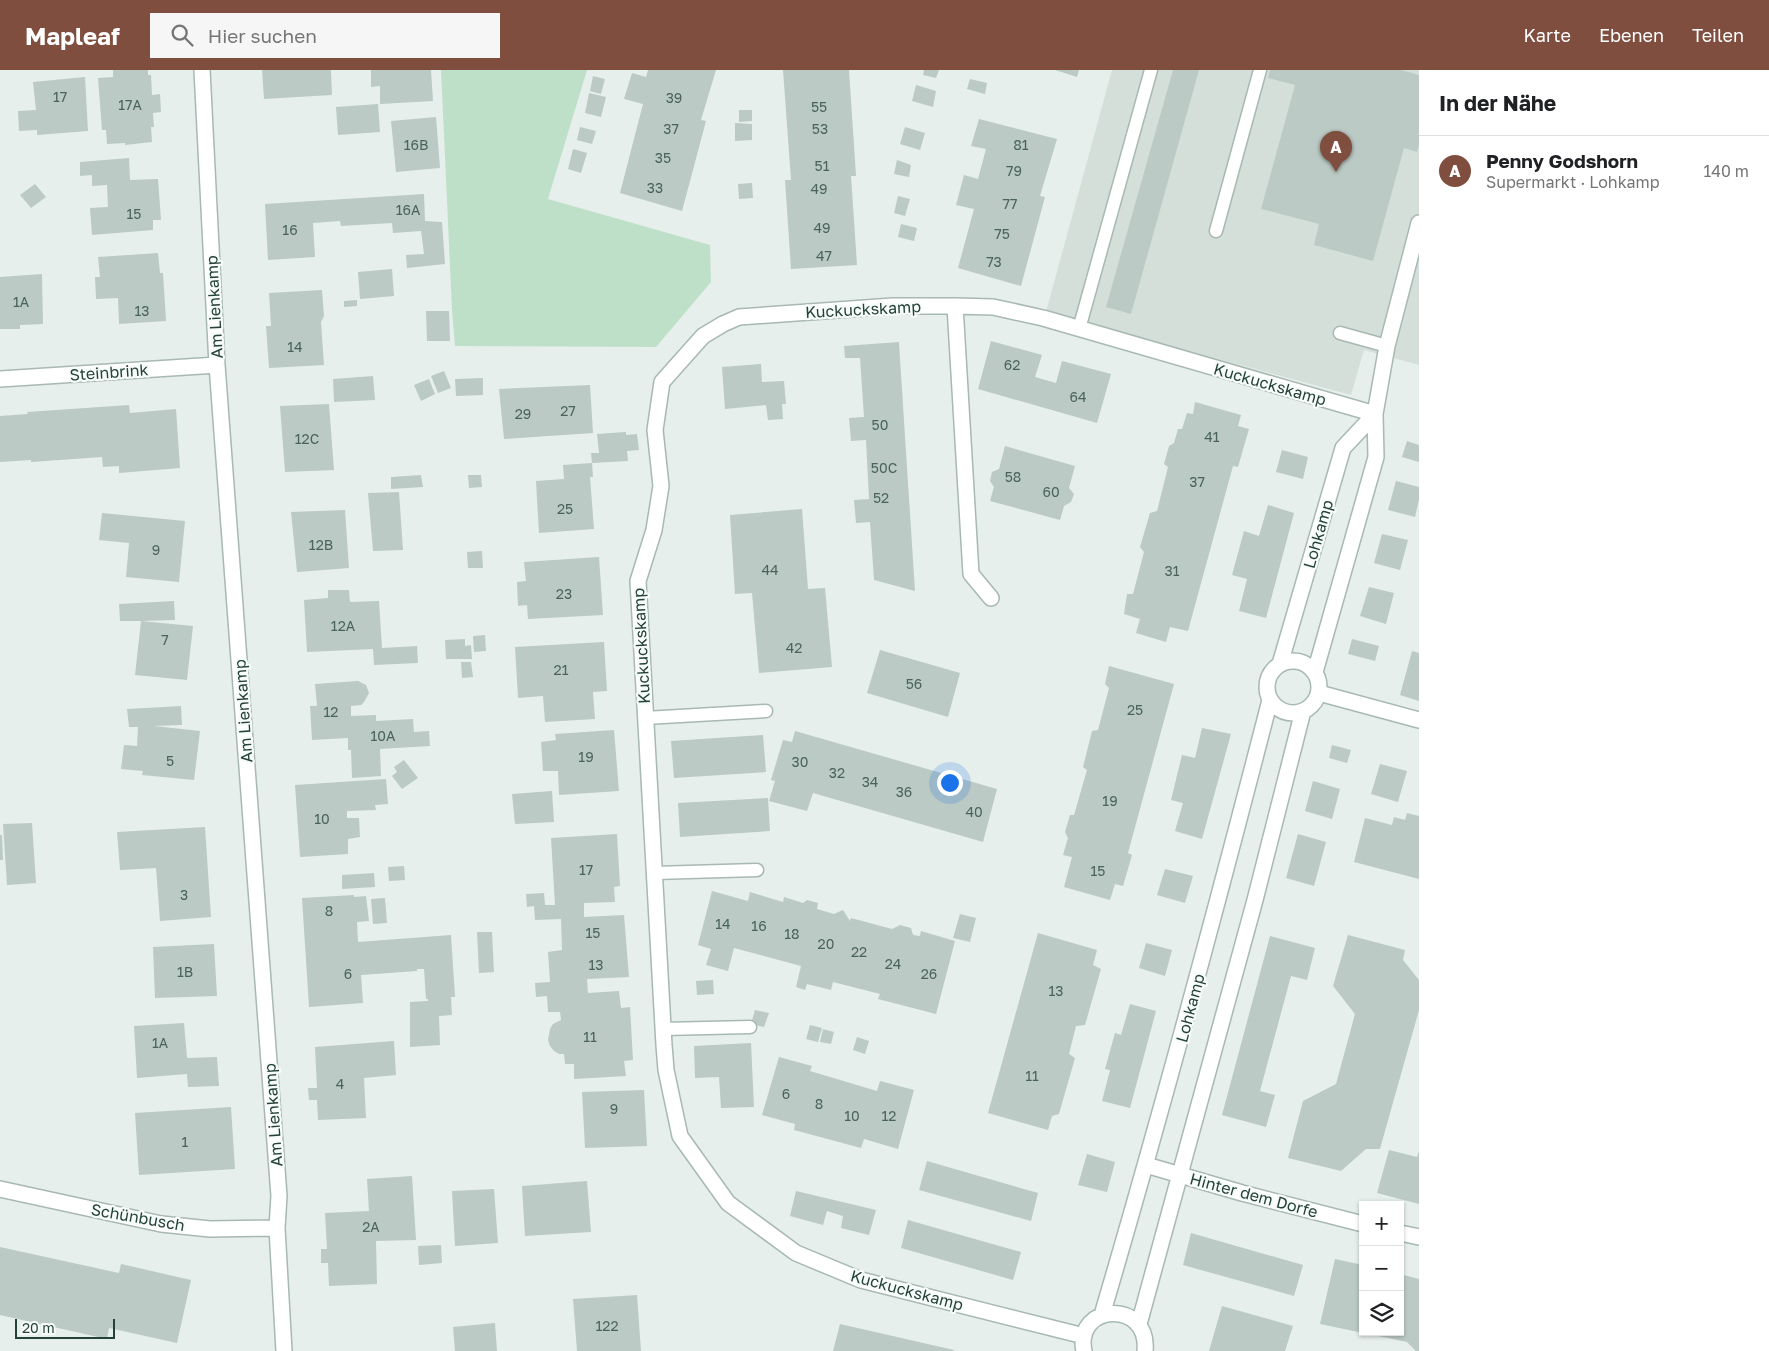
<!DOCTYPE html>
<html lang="de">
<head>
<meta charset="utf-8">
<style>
  :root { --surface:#fff; --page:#f6f6f6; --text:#202124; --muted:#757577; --line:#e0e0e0; --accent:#7f4e3f }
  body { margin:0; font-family:"Golos Text",sans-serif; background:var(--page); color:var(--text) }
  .controls { position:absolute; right:15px; bottom:15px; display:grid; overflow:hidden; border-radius:0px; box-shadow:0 1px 4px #0004 }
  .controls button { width:45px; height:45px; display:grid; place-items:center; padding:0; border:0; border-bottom:1px solid var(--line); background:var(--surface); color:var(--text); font:25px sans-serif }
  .scale { position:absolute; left:15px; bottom:12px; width:100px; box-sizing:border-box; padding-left:5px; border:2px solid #24423a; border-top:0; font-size:14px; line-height:18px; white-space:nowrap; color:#24423a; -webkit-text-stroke:4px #f7fbf9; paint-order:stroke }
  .you { position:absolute; left:949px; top:712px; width:18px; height:18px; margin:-12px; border:4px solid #fff; border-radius:50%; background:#1a73e8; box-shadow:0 0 0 8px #1a73e833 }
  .badge { display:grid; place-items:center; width:32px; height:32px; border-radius:50%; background:var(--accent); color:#fff; font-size:16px; font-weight:700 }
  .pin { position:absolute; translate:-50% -41px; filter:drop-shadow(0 1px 2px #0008) }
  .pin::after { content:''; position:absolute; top:26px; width:18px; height:15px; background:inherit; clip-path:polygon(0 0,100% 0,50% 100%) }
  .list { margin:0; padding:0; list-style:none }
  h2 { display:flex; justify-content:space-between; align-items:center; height:65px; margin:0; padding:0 20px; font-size:21px }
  h2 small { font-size:16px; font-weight:400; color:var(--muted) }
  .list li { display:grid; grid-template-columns:32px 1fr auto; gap:15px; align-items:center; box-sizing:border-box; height:70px; padding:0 20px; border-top:1px solid var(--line) }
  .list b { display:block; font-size:19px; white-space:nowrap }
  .list p { margin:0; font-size:16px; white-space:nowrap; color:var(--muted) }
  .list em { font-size:16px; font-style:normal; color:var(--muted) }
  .icon { flex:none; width:28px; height:28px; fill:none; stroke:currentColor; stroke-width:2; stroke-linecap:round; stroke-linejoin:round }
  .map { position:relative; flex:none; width:1419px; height:1281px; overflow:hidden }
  header { display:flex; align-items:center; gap:30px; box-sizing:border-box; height:70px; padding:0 25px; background:var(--accent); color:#fff }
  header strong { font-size:24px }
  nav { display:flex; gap:28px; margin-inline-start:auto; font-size:18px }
  .search { width:350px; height:45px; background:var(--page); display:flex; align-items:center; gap:12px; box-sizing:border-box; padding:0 18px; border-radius:0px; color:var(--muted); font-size:19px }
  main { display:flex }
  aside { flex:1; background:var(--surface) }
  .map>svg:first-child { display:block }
  .built { fill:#d4dfda }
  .green { fill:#bfe0c8 }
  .building { fill:#bbcac4 }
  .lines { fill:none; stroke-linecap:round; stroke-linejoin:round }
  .lane-casing { stroke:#a8b8b2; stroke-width:15 }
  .street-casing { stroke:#a8b8b2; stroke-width:18 }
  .lane { stroke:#fff; stroke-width:12 }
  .street { stroke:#fff; stroke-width:15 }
  .labels { text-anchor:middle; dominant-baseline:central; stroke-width:4.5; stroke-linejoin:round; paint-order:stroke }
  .number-label { font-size:14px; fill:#4a645c }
  .street-label { font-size:16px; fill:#24423a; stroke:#f7fbf9 }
</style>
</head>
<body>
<header>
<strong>Mapleaf</strong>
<div class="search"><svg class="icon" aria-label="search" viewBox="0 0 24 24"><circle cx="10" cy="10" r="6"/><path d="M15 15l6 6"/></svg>Hier suchen</div>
<nav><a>Karte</a><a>Ebenen</a><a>Teilen</a></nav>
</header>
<main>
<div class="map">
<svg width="1419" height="1281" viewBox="0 0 1419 1281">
  <rect width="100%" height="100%" fill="#e6efeb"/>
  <path class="built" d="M1112,0H1419V295L1364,280L1351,325L1046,242Z"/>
  <path class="green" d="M441,0H587L548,129L710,175L711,212L656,277L455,276L452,240Z"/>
  <path class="building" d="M113,0H148V5H151L152,25L160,24L161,42L153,43L154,57H151L152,72L125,75V73L107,74L106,60H102L98,8L113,7Z
    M262,0H331L332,25L264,29Z
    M371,0H431L433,31L380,34V16L371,17Z
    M648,0H716L701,50L706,51L682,141L620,123L643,34L624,29L632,3L646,7Z
    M783,0H849L856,106H851L857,195L791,199L785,110H791Z
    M924,0H939L936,8L923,5Z
    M1055,0H1079L1077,7Z
    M1173,0H1199L1131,244L1106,237Z
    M1270,0H1401L1419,5V75L1417,82L1404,78L1373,191L1314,175L1319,154L1261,139L1295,15L1268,8Z
    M593,6L605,9L601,24L590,21Z
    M85,7L88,61L37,65V60L19,61L18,41L36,40L33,12Z
    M970,9L987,13L985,24L967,19Z
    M916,15L936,21L933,37L912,31Z
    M589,23L606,27L601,47L585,43Z
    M378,34L380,62L338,65L336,37Z
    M739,40H752V51L739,52Z
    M436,47L440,98L396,102L391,51Z
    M979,49L1057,69L1040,126L1045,127L1021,216L958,198L974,139L956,135L964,105L978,109L986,79L971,76Z
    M735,53L752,54V70L735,71Z
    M580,57L596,61L592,74L577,70Z
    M905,57L925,63L920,80L900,74Z
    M573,79L587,83L581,103L568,99Z
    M129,88L130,110L158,109L161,150H153V160L92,165L90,138L108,137L107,115L92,116V105L80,106V92Z
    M897,90L911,95L909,107L894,104Z
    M752,113L753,128L739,129L738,114Z
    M35,114L46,127L31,138L20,125Z
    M424,124L425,151L442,152L445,194L407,198L406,185L424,184L421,161L393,163L392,153L341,156L340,151L313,153L315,187L268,190L265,134Z
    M898,126L910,129L905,146L894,143Z
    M901,154L917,158L914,171L898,167Z
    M158,183L160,203H163L166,251L119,254L118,228L96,229L95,207H100L98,187Z
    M392,199L394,226L360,229L358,202Z
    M42,204L43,254L20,255V259H0V207Z
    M322,220L324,246L321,252L324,295L269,298L266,256H271L269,223Z
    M357,230V236L344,237V231Z
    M426,241H449L450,271H427Z
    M991,271L1042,285L1035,307L1056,313L1062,291L1111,304L1097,353L978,319Z
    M899,272L900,289L915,521L874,510L870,452L856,453L854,430L869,429L866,370L851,371L849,348L864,347L860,288H845L844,276Z
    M761,294L762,312L784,311L786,334H782L783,349L768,350L766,335L725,339L722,297Z
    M444,301L451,318L438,323L431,306Z
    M373,306L375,330L334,332L333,309Z
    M483,308V325L456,326L455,309Z
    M429,309L435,324L421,331L414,315Z
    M590,315L593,363L504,369L499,319Z
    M1195,332L1241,345L1238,356L1249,359L1238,397L1233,396L1188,561L1170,557L1166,572L1136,563L1140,549L1124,544L1127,524H1133L1144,482L1140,477L1150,443L1157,441L1168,397L1164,394L1169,376L1174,373L1178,359H1182L1187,343L1193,344Z
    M329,334L334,400L285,402L280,336Z
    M129,335L130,343L176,339L180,398L119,403V396L103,397L102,387L31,392V390L0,392V346L28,344L27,342Z
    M626,362V365L637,364L639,380L627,381L628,391L592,393L593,407H590L594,459L539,463L536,411L564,409L563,395L592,393L591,383H599L597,364Z
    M1407,371L1419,375V392L1402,387Z
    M1005,376L1075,396L1069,418L1074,424L1071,432L1064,436L1060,450L990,431L994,417L990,411L992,402L999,399Z
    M1282,380L1308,387L1303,409L1276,402Z
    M421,405L423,417L391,419V407Z
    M468,405H481L482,417L469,418Z
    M1396,411L1419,417V430L1415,447L1388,440Z
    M399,422L403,480L373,481L368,423Z
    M1268,435L1294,443L1266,548L1239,541L1247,509L1232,505L1244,461L1259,466Z
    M802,439L808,519L825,518L832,597L759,603L752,523L735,524L730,445Z
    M345,440L349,498L297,502L291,442Z
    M102,443L185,451L179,512L126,507L129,473L99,470Z
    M1382,464L1408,470L1400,500L1374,493Z
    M482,481L483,498H468L467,482Z
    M599,487L603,545L528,549L527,535L518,536L517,512L526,511L524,492Z
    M1369,517L1394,523L1386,554L1360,546Z
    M328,520H349L350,532L379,531L382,578L417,576L418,593L374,595L373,579L307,582L304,530L328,528Z
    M174,531L175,550L141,551L193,556L187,610L135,605L141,551H120L119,534Z
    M485,565L486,581L474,582L473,566Z
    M465,569V576L471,575L472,589H446L445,570Z
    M1352,569L1379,576L1375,591L1348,584Z
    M604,572L607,621L593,622L595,649L545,652L543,626L518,628L515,577Z
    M880,580L960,603L948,647L867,623Z
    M1412,581L1419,583V631L1400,625Z
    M461,592H471L473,607L462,608Z
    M1109,596L1174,614L1128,783L1132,785L1123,816L1115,814L1110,830L1064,817L1072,787L1063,785L1068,768L1065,762L1070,745H1074L1087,700L1083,697L1092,661L1098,660L1109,618L1105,614Z
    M358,611L366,615L369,623L364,632L361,635L351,636V646L376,645V651L413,649L414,662L429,661L430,676L380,679L381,706L352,708L351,680H348V668L312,670L310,636H317L315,614Z
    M181,636L182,655L154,656L200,661L194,710L142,705L143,701L121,699L124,675L137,676L138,657H129L127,639Z
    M1202,658L1231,664L1202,769L1175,761L1183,733L1171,730L1182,685L1195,688Z
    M614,660L619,721L559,725L558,701H543L541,672L556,670L555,664Z
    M795,661L997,719L983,772L813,723L807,741L769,731L775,711L771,710L783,670L792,672Z
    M763,665L766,702L674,708L671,671Z
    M1332,675L1351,680L1347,693L1329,688Z
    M404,690L418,708L402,719L392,706L397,702L394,697Z
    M1380,694L1407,701L1398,732L1371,724Z
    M386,709L388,734L375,735L376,740L347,741V748H359L360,767L348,769V784L300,787L295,715Z
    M1313,711L1340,719L1332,749L1305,741Z
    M552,721L554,752L515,754L512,724Z
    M768,728L770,761L680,767L678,733Z
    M1407,743L1419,746V809L1354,792L1365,748L1392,755L1394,747L1405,750Z
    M32,753L36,813L7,815L3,754Z
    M205,757L211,847L160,851L156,798L120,800L117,762Z
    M617,764L620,816L614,817L615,832L584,833V847L624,845L629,907L587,909L588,923L619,921L621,938L630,937L633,990L624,991L626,1006L574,1009V994H565L564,984H559L554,981L550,976L548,970L550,959L553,954L561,950L560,942H548L547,926L536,927L535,913L550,912L548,882L562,880L561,849L535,850L534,836L527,837L526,824L544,823L545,835H555L551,768Z
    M1298,764L1326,772L1314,816L1286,808Z
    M0,765H2L3,790H0Z
    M404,796L405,810L389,811L388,797Z
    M1165,799L1193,806L1185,833L1157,825Z
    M374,803L375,817L342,819V805Z
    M712,821L748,831L750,822L783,832L784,827L803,833L807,830L818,833L817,839L834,844L843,840L850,851L851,848L892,859L900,855L911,858L913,865L920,866L921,861L955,871L936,944L878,929L880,924L833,912L831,920L807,914L805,920L796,917L801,896L734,878L728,901L706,895L711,879L698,875Z
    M354,825V827L366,826L369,851L357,852L358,872L451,865L455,927H451L452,945L439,946L440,975L410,977V932L428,931V929H426L424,899H417V901L361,905L363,933L309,937L302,828Z
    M385,828L387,853L373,854L371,829Z
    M960,844L976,848L970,872L953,868Z
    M477,862H492L494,902L479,903Z
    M1038,863L1097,880L1093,895L1101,899L1085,955L1076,956L1069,984L1075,988L1059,1044L1052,1046L1048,1060L988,1043Z
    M1348,865L1405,880L1403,890L1419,910V940L1380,1079H1366L1341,1101L1288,1088L1303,1031L1336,1014L1355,944L1333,916Z
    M1270,866L1315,878L1307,910L1291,906L1260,1021L1275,1025L1266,1057L1222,1045Z
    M1146,873L1172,880L1165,906L1139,898Z
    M214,874L217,926L155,928L153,877Z
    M713,910L714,924L697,925L696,911Z
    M1130,934L1156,941L1130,1038L1102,1031L1110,1000L1105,999L1115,963L1121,965Z
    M755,940L769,943L764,957L751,954Z
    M184,953L187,988L217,987L219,1016L188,1017L187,1004L137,1008L134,956Z
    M810,955L822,958L818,972L806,969Z
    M823,959L834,962L831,974L820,972Z
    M857,967L869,971L865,984L853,980Z
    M394,971L396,1005L364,1008L366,1048L318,1050L317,1030H309L308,1018H317L315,977Z
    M751,973L754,1037L721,1038L719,1007L695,1008L694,976Z
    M779,987L812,996L810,1001L877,1021L880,1011L914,1020L898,1079L864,1069L861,1078L794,1060L795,1054L762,1045Z
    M644,1020L647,1076L585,1078L582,1022Z
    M231,1037L235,1099L139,1105L135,1043Z
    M1389,1080L1417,1087L1419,1081V1134L1377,1123Z
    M1087,1084L1115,1092L1107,1122L1078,1115Z
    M927,1091L1038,1123L1031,1151L919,1120Z
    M412,1106L416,1170L376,1171L377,1214L329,1216L328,1193H321V1179H327L325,1143L369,1141L367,1109Z
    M587,1111L591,1162L525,1166L522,1116Z
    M494,1119L498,1173L455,1176L452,1121Z
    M796,1121L876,1140L869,1165L841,1158L843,1146L827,1141L823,1155L790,1146Z
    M908,1150L1021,1182L1013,1210L901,1178Z
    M1191,1163L1303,1195L1294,1226L1183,1195Z
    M441,1175L442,1193L419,1195L418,1176Z
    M0,1177L119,1203L121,1194L191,1210L177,1273L109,1258L107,1269L0,1245Z
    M1335,1189L1363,1195V1263L1320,1254Z
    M1400,1204L1419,1209V1281H1416L1407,1272L1364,1263L1400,1262Z
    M637,1225L641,1281H577L573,1229Z
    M1222,1236L1293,1256L1285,1281H1209Z
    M495,1253L497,1281H455L453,1257Z
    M840,1254L954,1280V1281H833Z"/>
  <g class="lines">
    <defs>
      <path id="lane" d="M1216,161L1260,0
        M1079,259L1151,0
        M1340,263L1387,276
        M645,648L766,641
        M654,803L757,800
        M663,959L750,957"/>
      <path id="street" d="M202,0L217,295L279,1126L277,1158L284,1281
        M955,236L971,504L991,528
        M0,309L217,295
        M1267 617a26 26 0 1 1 52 0a26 26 0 1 1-52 0Z
        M1280,594L1343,378L1375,344
        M1315,602L1376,387L1375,344L1387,276L1419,153
        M1319,623L1419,650
        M1146,1095L1242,1123L1363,1154
        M0,1119L161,1154L210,1159L277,1158
        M1400,1163L1419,1167
        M1102,1245C1162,1041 1217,836 1270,630
        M1139,1254L1255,830L1303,641
        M1084,1266L861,1210L796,1183L728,1133L680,1066L666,1000L664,975L638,511L654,460L661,416L655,360L662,312L703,266L723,254L739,247L893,236H955L993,237L1043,248L1375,344
        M1084,1281C1074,1233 1150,1229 1145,1281"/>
    </defs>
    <use href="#lane" class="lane-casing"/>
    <use href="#street" class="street-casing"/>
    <use href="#lane" class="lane"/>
    <use href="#street" class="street"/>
  </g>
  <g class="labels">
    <g class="number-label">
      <text x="60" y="26">17</text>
      <text x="674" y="27">39</text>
      <text x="130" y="34">17A</text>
      <text x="819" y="36">55</text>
      <text x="671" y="58">37</text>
      <text x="820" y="58">53</text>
      <text x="416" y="74">16B</text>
      <text x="1021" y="74">81</text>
      <text x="663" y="87">35</text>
      <text x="822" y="95">51</text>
      <text x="1014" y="100">79</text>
      <text x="655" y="117">33</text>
      <text x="819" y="118">49</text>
      <text x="1010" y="133">77</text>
      <text x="408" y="139">16A</text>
      <text x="134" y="143">15</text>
      <text x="822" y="157">49</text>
      <text x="290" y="159">16</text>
      <text x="1002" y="163">75</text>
      <text x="824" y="185">47</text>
      <text x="994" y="191">73</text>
      <text x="21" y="231">1A</text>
      <text x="142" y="240">13</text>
      <text x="295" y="276">14</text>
      <text x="1012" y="294">62</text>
      <text x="1078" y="326">64</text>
      <text x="568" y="340">27</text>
      <text x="523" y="343">29</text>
      <text x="880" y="354">50</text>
      <text x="1212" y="366">41</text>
      <text x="307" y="368">12C</text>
      <text x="884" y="397">50C</text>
      <text x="1013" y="406">58</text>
      <text x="1197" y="411">37</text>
      <text x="1051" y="421">60</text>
      <text x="881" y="427">52</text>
      <text x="565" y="438">25</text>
      <text x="321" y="474">12B</text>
      <text x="156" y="479">9</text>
      <text x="770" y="499">44</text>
      <text x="1172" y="500">31</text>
      <text x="564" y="523">23</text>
      <text x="343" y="555">12A</text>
      <text x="165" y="569">7</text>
      <text x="794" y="577">42</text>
      <text x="561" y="599">21</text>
      <text x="914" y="613">56</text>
      <text x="1135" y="639">25</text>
      <text x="331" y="641">12</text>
      <text x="383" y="665">10A</text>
      <text x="586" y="686">19</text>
      <text x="170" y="690">5</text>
      <text x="800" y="691">30</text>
      <text x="837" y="702">32</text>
      <text x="870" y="711">34</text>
      <text x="904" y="721">36</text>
      <text x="1110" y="730">19</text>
      <text x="974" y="741">40</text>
      <text x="322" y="748">10</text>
      <text x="586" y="799">17</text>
      <text x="1098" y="800">15</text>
      <text x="184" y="824">3</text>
      <text x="329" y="840">8</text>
      <text x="723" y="853">14</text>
      <text x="759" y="855">16</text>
      <text x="593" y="862">15</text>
      <text x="792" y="863">18</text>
      <text x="826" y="873">20</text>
      <text x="859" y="881">22</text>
      <text x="893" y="893">24</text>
      <text x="596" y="894">13</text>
      <text x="185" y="901">1B</text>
      <text x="348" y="903">6</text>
      <text x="929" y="903">26</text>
      <text x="1056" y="920">13</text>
      <text x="590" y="966">11</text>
      <text x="160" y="972">1A</text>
      <text x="1032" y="1005">11</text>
      <text x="340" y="1013">4</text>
      <text x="786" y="1023">6</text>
      <text x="819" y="1033">8</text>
      <text x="614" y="1038">9</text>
      <text x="852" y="1045">10</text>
      <text x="889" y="1045">12</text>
      <text x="185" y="1071">1</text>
      <text x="371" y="1156">2A</text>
      <text x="607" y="1255">122</text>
    </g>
    <g class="street-label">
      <text transform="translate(214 237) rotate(-93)">Am Lienkamp</text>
      <text transform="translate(863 239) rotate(-3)">Kuckuckskamp</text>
      <text transform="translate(109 302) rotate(-4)">Steinbrink</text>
      <text transform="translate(1270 314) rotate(16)">Kuckuckskamp</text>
      <text transform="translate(1318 464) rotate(-74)">Lohkamp</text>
      <text transform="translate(641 576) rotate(-93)">Kuckuckskamp</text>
      <text transform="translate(243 641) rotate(-94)">Am Lienkamp</text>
      <text transform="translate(1190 938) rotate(-75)">Lohkamp</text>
      <text transform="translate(273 1045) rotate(-94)">Am Lienkamp</text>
      <text transform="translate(1254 1125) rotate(15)">Hinter dem Dorfe</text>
      <text transform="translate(138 1147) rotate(10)">Schünbusch</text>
      <text transform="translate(907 1220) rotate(15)">Kuckuckskamp</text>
    </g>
  </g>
</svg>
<div class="controls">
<button>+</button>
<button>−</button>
<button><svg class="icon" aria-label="layers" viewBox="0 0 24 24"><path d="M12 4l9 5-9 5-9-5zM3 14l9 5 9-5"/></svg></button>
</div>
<div class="scale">20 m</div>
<div class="you"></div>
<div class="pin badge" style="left:1336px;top:102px">A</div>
</div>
<aside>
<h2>In der Nähe<small></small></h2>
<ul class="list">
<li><span class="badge">A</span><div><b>Penny Godshorn</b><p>Supermarkt · Lohkamp</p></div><em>140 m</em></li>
</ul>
</aside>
</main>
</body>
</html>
